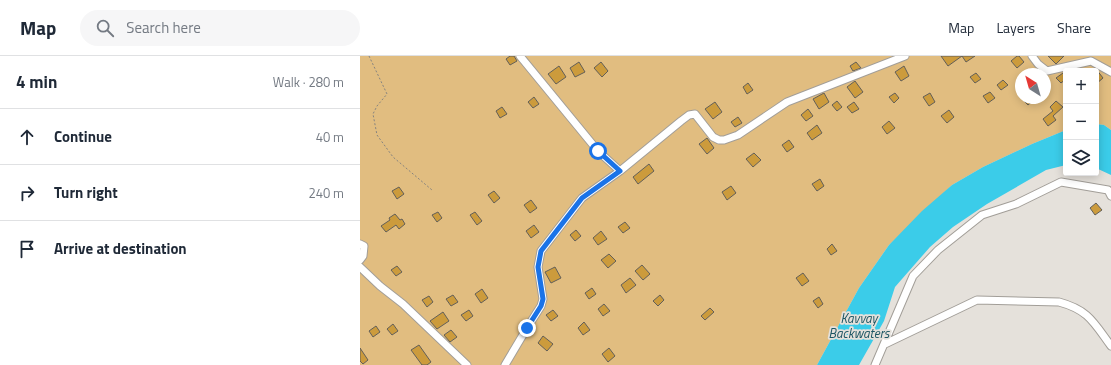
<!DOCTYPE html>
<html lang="en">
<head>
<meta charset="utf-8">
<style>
  :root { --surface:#fff; --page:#f6f6f7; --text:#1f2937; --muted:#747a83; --line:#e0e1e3 }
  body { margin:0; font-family:"Titillium Web",sans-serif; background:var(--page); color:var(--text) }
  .controls { position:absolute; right:12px; top:12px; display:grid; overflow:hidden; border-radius:4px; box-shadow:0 2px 10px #0003 }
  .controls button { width:36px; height:36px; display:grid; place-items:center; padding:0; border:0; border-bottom:1px solid var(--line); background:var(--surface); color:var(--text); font:20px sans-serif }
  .compass { position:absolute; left:655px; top:12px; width:36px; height:36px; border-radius:50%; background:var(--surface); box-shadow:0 2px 10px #0003; rotate:323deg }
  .stop { position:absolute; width:12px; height:12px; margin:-9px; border:3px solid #1a73e8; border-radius:50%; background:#fff }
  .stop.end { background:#1a73e8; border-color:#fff; box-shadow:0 1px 4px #0008 }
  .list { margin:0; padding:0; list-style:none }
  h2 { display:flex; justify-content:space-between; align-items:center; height:52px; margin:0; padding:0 16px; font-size:17px }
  h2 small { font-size:13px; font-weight:400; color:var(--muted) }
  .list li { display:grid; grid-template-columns:26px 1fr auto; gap:12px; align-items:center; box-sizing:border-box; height:56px; padding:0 16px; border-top:1px solid var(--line) }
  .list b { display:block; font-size:15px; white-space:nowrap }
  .list em { font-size:13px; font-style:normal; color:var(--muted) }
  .icon { flex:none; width:22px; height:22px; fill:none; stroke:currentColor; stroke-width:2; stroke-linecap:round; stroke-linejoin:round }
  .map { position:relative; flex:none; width:751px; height:309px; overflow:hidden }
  header { display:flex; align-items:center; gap:24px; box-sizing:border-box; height:56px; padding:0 20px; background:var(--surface); border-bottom:1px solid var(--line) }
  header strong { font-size:19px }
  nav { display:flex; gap:22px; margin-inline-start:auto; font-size:14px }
  .search { width:280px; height:36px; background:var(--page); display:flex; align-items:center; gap:10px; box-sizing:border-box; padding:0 14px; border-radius:22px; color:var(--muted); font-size:15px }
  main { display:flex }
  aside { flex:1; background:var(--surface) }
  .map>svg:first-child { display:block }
  .green { fill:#e1bd80; fill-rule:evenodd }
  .water { fill:#3bcce9 }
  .building { fill:#cc9b3c; stroke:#625f59 }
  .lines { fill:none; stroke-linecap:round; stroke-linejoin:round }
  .minor-casing { stroke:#a29e98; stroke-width:9 }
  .path { stroke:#86837f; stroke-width:1; stroke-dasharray:2 2; stroke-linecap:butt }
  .minor { stroke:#fff; stroke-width:7 }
  .route { stroke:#1a73e8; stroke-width:5 }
  .labels { text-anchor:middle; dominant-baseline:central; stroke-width:3.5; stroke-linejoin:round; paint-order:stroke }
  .water-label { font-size:13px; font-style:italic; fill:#1d5663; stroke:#e5e1db }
</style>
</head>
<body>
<header>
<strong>Map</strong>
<div class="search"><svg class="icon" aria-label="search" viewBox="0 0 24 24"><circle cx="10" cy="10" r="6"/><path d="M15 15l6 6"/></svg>Search here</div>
<nav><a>Map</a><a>Layers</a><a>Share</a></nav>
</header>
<main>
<aside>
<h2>4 min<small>Walk · 280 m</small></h2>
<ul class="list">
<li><svg class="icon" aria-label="ahead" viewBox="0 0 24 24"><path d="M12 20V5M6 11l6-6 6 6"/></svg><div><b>Continue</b></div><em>40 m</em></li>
<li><svg class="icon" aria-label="right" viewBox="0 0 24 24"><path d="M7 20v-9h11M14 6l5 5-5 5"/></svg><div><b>Turn right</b></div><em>240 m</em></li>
<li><svg class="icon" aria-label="arrive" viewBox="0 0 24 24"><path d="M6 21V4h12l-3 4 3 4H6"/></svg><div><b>Arrive at destination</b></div></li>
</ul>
</aside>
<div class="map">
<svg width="751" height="309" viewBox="0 0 751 309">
  <rect width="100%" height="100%" fill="#e5e1db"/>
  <path class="green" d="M0,0H751V74L744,69L736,68V15H706V74L672,88L623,111L592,129L529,189L499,232L457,309H0ZM661,18H685V42H661Z"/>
  <path class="water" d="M736,68L744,69L751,74V119L736,112Z
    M706,74V109L686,114L627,148L593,171L570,191L535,231L524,265L499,309H457L499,232L529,189L562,155L592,129L623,111L672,88Z"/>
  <path class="building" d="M150,0H154L157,5L150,9L146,3Z
    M581,0H615L606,6L602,0L588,10Z
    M657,0H659L664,6L657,12L651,5Z
    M688,0H704L696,8Z
    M219,6L225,16L215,21L210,12Z
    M241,6L248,15L242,21L234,12Z
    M496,6L501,12L493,15L490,10Z
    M199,10L206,21L196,28L188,18Z
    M544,10L549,20L541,25L535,16Z
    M736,13L743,22L736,28Z
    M616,17L621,23L615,27L610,21Z
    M703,17L706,20V23L701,27L696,22Z
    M643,24L648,29L641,34L637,29Z
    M495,25L503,36L495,42L487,31Z
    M388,27L393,34L387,38L383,31Z
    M630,36L635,42L628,47L623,40Z
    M464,37L469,46L459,53L453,43Z
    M535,37L539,42L534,47L529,41Z
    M570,37L575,46L569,50L563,41Z
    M174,41L179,48L173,52L168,46Z
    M661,42H676L668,49Z
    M477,45L482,51L477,55L472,49Z
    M696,45L703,51L693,60L696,64L688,70L683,63L693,55L690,51Z
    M355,46L362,56L353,63L345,53Z
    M494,46L499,53L492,57L487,51Z
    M142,51L147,58L140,62L136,55Z
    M448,53L453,60L446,65L441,59Z
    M589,54L594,61L587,67L581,60Z
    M378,61L382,67L375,71L371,66Z
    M529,65L535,72L527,78L522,71Z
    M457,69L462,77L452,84L447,77Z
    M347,82L354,92L347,98L339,88Z
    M429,84L434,91L427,96L422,89Z
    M394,97L401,104L393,111L386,103Z
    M289,108L294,115L278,128L273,121Z
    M460,123L464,130L457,135L452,128Z
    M371,130L376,137L367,144L362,136Z
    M39,131L44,138L37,143L32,135Z
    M134,135L140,142L134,147L128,139Z
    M171,144L177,152L170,157L164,149Z
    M736,147L742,154L735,159L730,152Z
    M78,156L82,162L77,166L72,159Z
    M115,156L122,165L117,169L110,159Z
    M35,158L40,164L42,163L45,168L39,173L36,169L26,176L21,170L30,164L29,162Z
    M265,166L270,172L263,177L258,171Z
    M174,169L179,176L171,182L166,175Z
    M216,174L221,180L215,185L210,179Z
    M241,175L247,183L238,189L233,182Z
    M472,188L477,195L471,199L467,193Z
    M249,198L256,205L248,212L241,204Z
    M282,209L290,218L283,224L275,215Z
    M37,210L42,216L36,220L31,214Z
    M195,211L201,222L191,227L185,216Z
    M443,217L449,225L442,230L436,222Z
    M270,222L276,229L266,237L261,229Z
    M232,232L236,238L229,243L225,237Z
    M122,233L128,242L121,247L115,238Z
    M93,239L98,246L91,250L86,243Z
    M300,239L304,244L298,250L293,245Z
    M69,240L73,246L67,251L62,244Z
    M459,241L463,248L458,252L453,245Z
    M244,248L250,255L243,260L238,253Z
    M350,252L354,256L345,264L341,260Z
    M109,254L113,260L106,265L101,259Z
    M193,254L198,260L191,265L186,259Z
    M83,256L89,265L77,273L70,265Z
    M224,266L230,274L223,279L218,272Z
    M33,268L38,275L32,279L27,273Z
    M16,270L20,276L13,281L9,275Z
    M91,274L97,281L90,286L84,279Z
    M183,280L193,288L187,295L178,287Z
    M59,289L71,306L67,309H62L51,294Z
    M0,292L8,304L3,308L0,305Z
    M249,292L255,300L248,306L242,298Z"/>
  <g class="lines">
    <defs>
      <path id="minor" d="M160,0L238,95L260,115
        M672,0L678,8L687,15L731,5L751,16
        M0,188L4,190L3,200L0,204
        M0,211L20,230L43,248L107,309
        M525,288L617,244L699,246C729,254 734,267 751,290
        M145,309L167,272L181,250L183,243L178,211L181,195L222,142L260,115L321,65L329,59L335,58L353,81L359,84H364L378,79L427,46L545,0
        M515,309L553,220L578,194L622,159L656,148L701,126L748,134L751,140"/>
    </defs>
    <use href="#minor" class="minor-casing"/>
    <path class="path" d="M9,0L27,38L17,50L13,58L17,79L33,101L72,134"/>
    <use href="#minor" class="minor"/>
  </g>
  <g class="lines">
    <path class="route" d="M167,272L181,250L183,243L178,211L181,195L222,142L260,115L238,95"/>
  </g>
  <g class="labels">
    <g class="water-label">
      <text x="499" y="262">Kavvay<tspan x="499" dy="15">Backwaters</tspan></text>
    </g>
  </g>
</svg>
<div class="controls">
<button>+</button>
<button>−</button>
<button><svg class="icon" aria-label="layers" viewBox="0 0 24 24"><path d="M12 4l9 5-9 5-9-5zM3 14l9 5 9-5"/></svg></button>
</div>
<svg class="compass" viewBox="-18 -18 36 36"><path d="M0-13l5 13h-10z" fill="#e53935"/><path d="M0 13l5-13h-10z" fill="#747a83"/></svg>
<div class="stop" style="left:238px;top:95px"></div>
<div class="stop end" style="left:167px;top:272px"></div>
</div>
</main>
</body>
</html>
